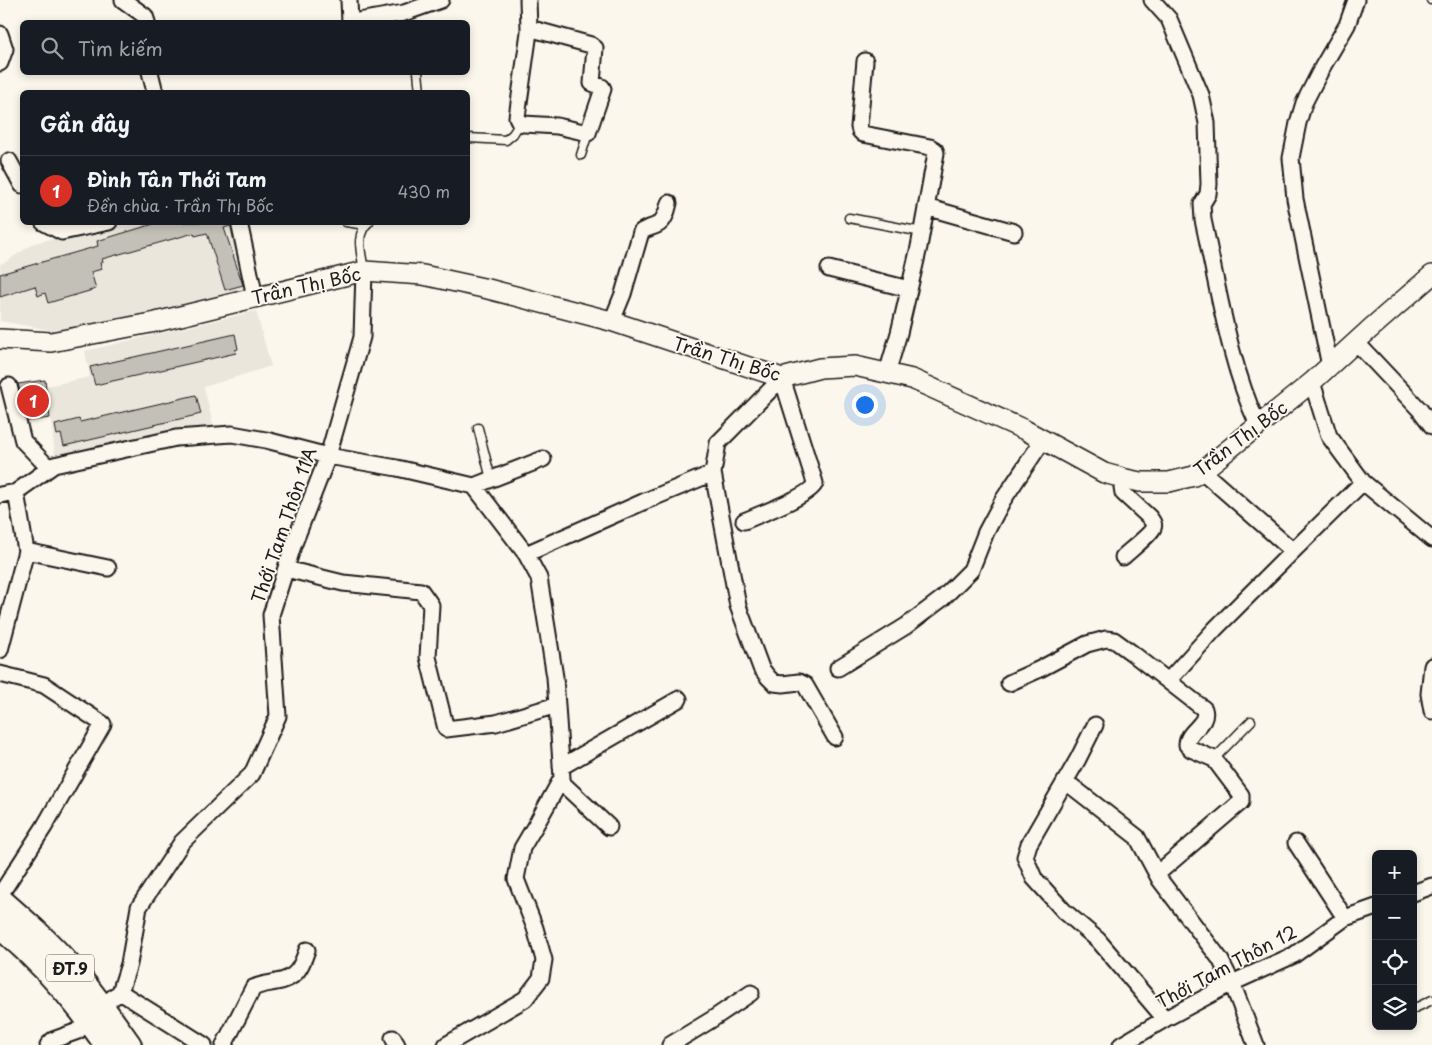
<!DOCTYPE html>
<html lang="vi">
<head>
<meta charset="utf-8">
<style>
  :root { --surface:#171b24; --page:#242831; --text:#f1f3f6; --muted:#9ea1a6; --line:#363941; --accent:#d93025 }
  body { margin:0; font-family:"Playpen Sans",sans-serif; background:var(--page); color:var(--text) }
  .controls { position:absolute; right:15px; bottom:15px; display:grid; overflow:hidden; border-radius:8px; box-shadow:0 2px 8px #0003 }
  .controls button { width:45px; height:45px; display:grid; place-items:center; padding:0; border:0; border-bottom:1px solid var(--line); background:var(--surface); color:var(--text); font:25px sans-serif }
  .you { position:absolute; left:864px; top:404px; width:18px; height:18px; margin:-12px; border:4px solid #fff; border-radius:50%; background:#1a73e8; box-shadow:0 0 0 8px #1a73e833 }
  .badge { display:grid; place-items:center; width:32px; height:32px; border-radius:50%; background:var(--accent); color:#fff; font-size:16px; font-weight:700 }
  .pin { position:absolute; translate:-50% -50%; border:2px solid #fff; box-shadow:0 1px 5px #0006 }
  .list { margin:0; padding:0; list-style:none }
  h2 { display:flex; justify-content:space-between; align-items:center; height:65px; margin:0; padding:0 20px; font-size:21px }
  h2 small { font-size:16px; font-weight:400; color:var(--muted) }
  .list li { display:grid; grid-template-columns:32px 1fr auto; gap:15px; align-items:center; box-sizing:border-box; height:70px; padding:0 20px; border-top:1px solid var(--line) }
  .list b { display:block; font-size:19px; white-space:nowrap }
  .list p { margin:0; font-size:16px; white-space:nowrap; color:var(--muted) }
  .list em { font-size:16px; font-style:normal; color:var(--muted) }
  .icon { flex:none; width:28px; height:28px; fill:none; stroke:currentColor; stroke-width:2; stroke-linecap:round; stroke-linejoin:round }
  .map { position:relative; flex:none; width:1432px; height:1045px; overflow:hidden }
  .search { position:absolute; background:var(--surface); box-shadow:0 2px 8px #0003; left:20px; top:20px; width:450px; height:55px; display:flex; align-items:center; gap:12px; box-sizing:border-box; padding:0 18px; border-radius:8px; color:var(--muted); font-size:19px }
  .panel { position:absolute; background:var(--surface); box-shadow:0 2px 8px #0003; left:20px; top:90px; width:450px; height:135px; border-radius:8px }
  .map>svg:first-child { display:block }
  .built { fill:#eae6dc }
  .building { fill:#c3c0b8; stroke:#1c1c1c }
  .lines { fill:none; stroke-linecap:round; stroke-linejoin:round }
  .service-casing { stroke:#1c1c1c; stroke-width:11 }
  .minor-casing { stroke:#1c1c1c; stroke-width:19 }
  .tertiary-casing { stroke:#1c1c1c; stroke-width:22 }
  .primary-casing { stroke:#1c1c1c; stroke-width:28 }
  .service { stroke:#fbf7ec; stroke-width:8 }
  .minor { stroke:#fbf7ec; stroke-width:15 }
  .tertiary { stroke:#fbf7ec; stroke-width:19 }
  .primary { stroke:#fbf7ec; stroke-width:24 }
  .labels { text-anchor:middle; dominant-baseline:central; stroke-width:4; stroke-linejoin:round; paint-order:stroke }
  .shield { fill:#fbf7ec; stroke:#5f5e5a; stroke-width:1 }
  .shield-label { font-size:16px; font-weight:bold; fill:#1c1c1c }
  .street-label { font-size:18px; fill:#1c1c1c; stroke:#fbf7ec }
</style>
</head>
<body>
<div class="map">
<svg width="1432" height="1045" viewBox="0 0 1432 1045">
  <rect width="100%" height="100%" fill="#fbf7ec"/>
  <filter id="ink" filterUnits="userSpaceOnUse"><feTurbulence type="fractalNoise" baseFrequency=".02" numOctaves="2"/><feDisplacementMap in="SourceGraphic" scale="10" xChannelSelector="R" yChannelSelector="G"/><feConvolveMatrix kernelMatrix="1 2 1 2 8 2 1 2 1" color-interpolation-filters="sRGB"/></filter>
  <g filter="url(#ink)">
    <path class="built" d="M124,223H230L246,285L245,292L157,313L62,332L0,321V264L6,262L34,243Z
      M256,311L271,366L204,387L213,425L146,436L55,455L47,386L90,377L85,351Z"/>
    <path class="building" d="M160,222H230V226L224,228L243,285L225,290L207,233L195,236L194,233L102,259L103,262L100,263L102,269L91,272L96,289L48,303L45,293L38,296L35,286L0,297V274L98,246L97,241Z
      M235,334L238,349L235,350L236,353L95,385L90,367Z
      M45,380L50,418L28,421L18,384Z
      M196,395L201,414L64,446L61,434L57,435L55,425L79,419L80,422Z"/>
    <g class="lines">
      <defs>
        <path id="service" d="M1431,0H1432
          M418,72L420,92
          M468,138L506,140L513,134L520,123
          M581,155L588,133
          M849,218L922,232
          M346,222L365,225
          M364,271C362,255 354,234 369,222
          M478,428L491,479
          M1214,759L1251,721
          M1413,1009L1432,1000"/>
        <path id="minor" d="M123,0L145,16L147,22
          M349,0L350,22
          M528,0L529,28V32L517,117L520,123L524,124L557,126L588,133L603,89L602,87L592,83L595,48L591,45L529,28
          M1152,0L1169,19L1201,95L1207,123L1209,184L1208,194L1202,204L1203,220C1218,287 1229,363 1258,425
          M353,22L404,13L441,0
          M0,34L5,49L0,63
          M865,61L859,127L860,131L863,134L930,147L935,150L936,153L919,247L899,333L887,373
          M150,72L155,92
          M9,161L22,185
          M926,207L1014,232
          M43,222L62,232L109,222
          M239,222L255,297
          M829,269L909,289
          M612,321L623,294L641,232C646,228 651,228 657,225C665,221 667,211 669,203
          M1356,342L1420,410L1432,426
          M1330,366L1295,199L1291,158L1298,123L1304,103L1323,66L1347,25L1356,0
          M1312,382L1329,436L1363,482L1432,539
          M9,386L23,441L49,468
          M474,486L543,459
          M16,492L26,551L108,568
          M0,495L16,492L54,465L176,438L232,434L266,440L328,456L397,468L474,486L526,554L539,578L555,677L562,778L538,821L522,848L516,879L535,928L544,960L541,978L525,999L446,1045
          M744,521C758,515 812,495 815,483L782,378L718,443L713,473L738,606L761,668L768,677L774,683L783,684L799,682L805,685L835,737
          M1293,551L1363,482
          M526,554L643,502L713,473
          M1123,557C1128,552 1151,534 1153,528C1155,524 1152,521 1149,517L1123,493L1122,487L1126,479
          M286,569L343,583L421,591L431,605L428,657L446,729L496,723L557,705
          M0,650L26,551
          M1432,666L1429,694L1432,711
          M838,668L906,626L943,598L971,570L986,532L1003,500L1043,440
          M0,674L44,685L103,724L44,827L0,895
          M1168,681L1215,629L1293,551L1202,471
          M1009,683L1040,669L1087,644L1106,639L1114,640L1132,653L1204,709C1209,725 1187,730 1187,745L1191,749L1214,759L1241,795V802L1157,874
          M1095,725L1078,759L1029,844L1025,857L1034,878L1064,911L1098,940L1165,1019
          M561,767L679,699
          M560,781L609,827
          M1065,781L1137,837L1160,880L1220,959L1232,983L1256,1045
          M1296,843L1345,918
          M1413,893L1432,886
          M120,992L204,1045
          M102,1006L120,992L129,964L139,907L182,842L252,774L278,716L271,615L293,546L328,456L362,337L364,271
          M393,1038L397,1045
          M48,1045L53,1040L78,1031L89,1019
          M224,1045L253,988C261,984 268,984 276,982C296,979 301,968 307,950
          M670,1045L711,1020L751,993
          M1121,1045L1165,1019L1232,983L1294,955L1345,918L1376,907"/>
        <path id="tertiary" d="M0,339L51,342L156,322L364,271L423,275L488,289L611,321L782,378L820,368L855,366L912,379L1025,430L1104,473L1126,479L1140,482H1169L1194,476L1202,471L1312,382L1370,329L1432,275"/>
        <path id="primary" d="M0,900C24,921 48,942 69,966C91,991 110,1018 129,1045
          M0,926C41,961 77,1001 107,1045"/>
      </defs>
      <use href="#service" class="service-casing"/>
      <use href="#minor" class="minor-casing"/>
      <use href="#tertiary" class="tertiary-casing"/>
      <use href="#primary" class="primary-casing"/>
      <use href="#service" class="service"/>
      <use href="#minor" class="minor"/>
      <use href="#tertiary" class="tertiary"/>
      <use href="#primary" class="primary"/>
    </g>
  </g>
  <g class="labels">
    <rect class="shield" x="46" y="954.5" width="48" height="27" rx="4"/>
    <g class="shield-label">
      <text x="70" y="968">ĐT.9</text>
    </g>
    <g class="street-label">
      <text transform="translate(306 285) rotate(-13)">Trần Thị Bốc</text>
      <text transform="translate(727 358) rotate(17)">Trần Thị Bốc</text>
      <text transform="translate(1240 438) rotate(-37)">Trần Thị Bốc</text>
      <text transform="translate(283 525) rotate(-71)">Thới Tam Thôn 11A</text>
      <text transform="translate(1226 966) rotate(-28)">Thới Tam Thôn 12</text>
    </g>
  </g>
</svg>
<div class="controls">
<button>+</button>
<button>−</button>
<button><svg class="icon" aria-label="locate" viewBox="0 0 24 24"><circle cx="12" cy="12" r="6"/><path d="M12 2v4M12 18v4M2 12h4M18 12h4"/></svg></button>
<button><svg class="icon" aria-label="layers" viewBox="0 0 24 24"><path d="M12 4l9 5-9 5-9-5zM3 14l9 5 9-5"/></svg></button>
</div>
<div class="you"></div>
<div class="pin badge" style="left:33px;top:401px">1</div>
<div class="search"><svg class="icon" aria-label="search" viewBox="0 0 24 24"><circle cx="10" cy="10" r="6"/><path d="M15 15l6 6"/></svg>Tìm kiếm</div>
<section class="panel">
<h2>Gần đây<small></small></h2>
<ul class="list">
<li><span class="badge">1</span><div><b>Đình Tân Thới Tam</b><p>Đền chùa · Trần Thị Bốc</p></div><em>430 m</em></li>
</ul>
</section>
</div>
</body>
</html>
